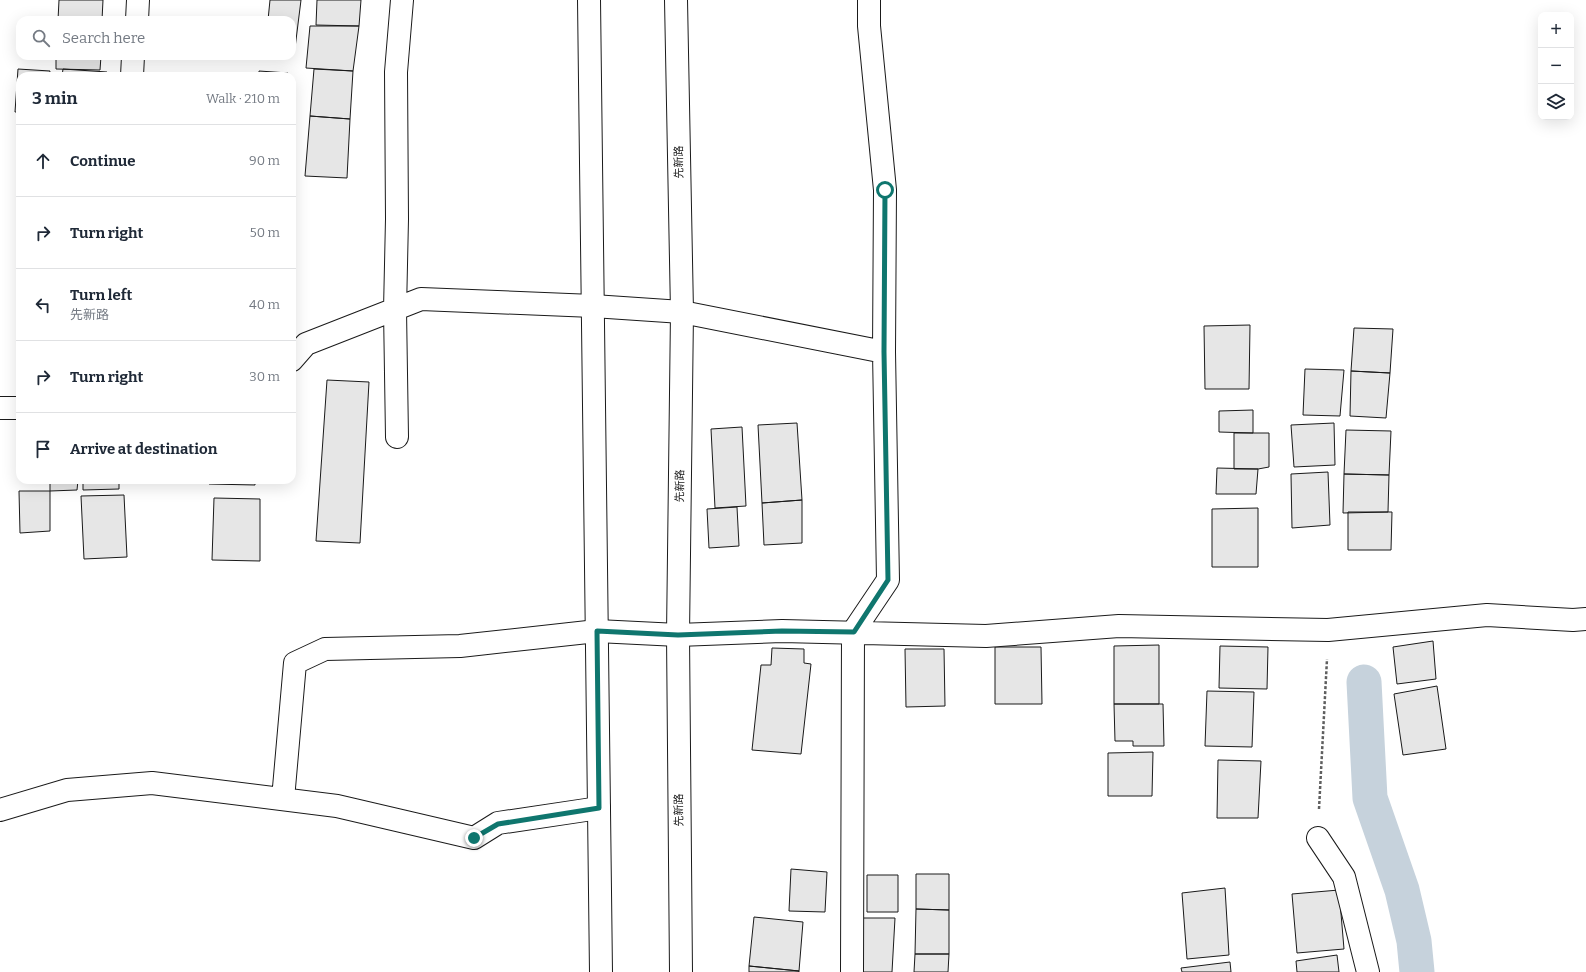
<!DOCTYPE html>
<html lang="en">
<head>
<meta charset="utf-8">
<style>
  :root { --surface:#fff; --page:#f2f2f3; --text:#1f2937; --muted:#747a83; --line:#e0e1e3 }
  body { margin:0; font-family:Bitter,"Noto Sans SC",serif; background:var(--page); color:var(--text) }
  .controls { position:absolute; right:12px; top:12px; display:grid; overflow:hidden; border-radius:8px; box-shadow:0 4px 16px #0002 }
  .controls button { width:36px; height:36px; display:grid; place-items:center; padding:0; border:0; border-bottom:1px solid var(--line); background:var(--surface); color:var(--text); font:20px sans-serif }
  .stop { position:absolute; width:12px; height:12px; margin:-9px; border:3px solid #0f766e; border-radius:50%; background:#fff }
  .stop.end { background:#0f766e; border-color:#fff; box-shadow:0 1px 4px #0008 }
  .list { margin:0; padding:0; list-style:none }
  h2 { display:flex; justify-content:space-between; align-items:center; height:52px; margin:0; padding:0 16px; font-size:17px }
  h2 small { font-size:13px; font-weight:400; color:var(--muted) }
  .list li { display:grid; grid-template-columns:26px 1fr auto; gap:12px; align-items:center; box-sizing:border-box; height:72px; padding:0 16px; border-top:1px solid var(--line) }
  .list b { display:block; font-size:15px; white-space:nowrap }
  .list p { margin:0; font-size:13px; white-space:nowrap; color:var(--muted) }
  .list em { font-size:13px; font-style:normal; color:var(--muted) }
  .icon { flex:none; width:22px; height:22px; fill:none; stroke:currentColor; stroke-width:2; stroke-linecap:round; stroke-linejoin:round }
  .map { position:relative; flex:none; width:1586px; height:972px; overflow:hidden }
  .search { position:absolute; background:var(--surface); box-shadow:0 4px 16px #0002; left:16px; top:16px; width:280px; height:44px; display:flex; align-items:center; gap:10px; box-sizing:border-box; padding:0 14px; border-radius:12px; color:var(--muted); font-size:15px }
  .panel { position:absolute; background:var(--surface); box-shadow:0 4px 16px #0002; left:16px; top:72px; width:280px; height:412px; border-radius:12px }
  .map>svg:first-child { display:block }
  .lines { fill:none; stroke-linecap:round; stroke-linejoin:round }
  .canal { stroke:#c6d2dc; stroke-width:35 }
  .building { fill:#e6e6e6; stroke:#1a1a1a }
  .minor-casing { stroke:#1a1a1a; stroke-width:24 }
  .major-casing { stroke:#1a1a1a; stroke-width:24 }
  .path { stroke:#5f5f5f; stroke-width:2.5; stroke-dasharray:3 2; stroke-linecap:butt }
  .minor { stroke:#fff; stroke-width:22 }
  .major { stroke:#fff; stroke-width:22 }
  .route { stroke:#0f766e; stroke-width:5 }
  .labels { text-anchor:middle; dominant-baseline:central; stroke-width:3; stroke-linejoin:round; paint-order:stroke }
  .street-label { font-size:11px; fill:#1a1a1a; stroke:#fff }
</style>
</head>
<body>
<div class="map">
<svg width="1586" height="972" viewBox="0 0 1586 972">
  <rect width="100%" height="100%" fill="#fff"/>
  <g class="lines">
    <path class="canal" d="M1364,682L1370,798L1402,890L1414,941L1417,972"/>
  </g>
  <path class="building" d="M59,0H103L102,20H58Z
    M270,0H301L295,48H292V20H268Z
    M317,0H361L359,26L316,25Z
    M310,26H359L353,71L306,68Z
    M56,56H101L100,70L56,69Z
    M18,69L50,71L49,76H20V112H15Z
    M63,69L107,72L106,76H62Z
    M314,69L353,71L350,119L310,116Z
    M259,71L288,73V76H259Z
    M310,116L350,119L347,178L305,176Z
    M1250,325L1249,389H1205L1204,326Z
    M1354,328L1393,329L1390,373L1351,371Z
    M1305,369L1344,370L1340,416L1303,415Z
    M1351,371L1390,373L1386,418L1350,416Z
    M327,380L369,382L360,543L316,541Z
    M1253,410V433L1219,432V411Z
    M797,423L802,500L762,503L758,425Z
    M1334,423L1335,465L1294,467L1291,425Z
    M742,427L746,506L715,508L711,429Z
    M1346,430L1391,431L1389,475L1344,474Z
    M1234,433H1269V467L1258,469H1234Z
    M1217,468L1258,469L1256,494H1216Z
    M1328,472L1330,525L1292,528L1291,474Z
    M1344,474L1389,475L1388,512L1343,513Z
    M50,480H78L77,490L50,491Z
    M83,480H119V489L83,490Z
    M210,480H255V485L209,484Z
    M19,491H50V531L20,533Z
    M124,495L127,557L84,559L81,496Z
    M214,498L260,499V561L212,560Z
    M802,500V543L764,545L762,503Z
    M737,507L739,546L709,548L707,509Z
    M1258,508V567H1212V509Z
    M1348,512H1392L1391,550H1348Z
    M1433,641L1436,679L1397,684L1393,647Z
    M1159,645V704H1114V646Z
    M1220,646L1268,647L1267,689L1219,688Z
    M995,647H1041L1042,704H995Z
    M772,648L804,649V663L811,664L801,754L752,750L761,665H771Z
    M905,649H944L945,706L906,707Z
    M1437,686L1446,749L1403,755L1394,694Z
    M1207,691L1254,692L1252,747L1205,746Z
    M1114,704H1163L1164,746H1133V741H1115Z
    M1153,752L1152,796H1108V753Z
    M1218,760L1261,761L1258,818H1217Z
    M791,869L827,872L825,912L789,911Z
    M916,874H949V910L916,909Z
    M867,875H898V912H867Z
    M1225,888L1229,955L1187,959L1182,893Z
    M1339,890L1344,949L1297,953L1292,894Z
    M916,909L949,910V954H915Z
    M754,917L803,922L799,971L749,966Z
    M860,918H895L892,972H858Z
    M915,954H949L948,972H914Z
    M1337,955L1339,972H1297L1296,961Z
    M1230,962L1231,972H1182L1181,968Z
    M749,966L799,971V972H749Z"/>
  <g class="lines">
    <defs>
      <path id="minor" d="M137,20L138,0
        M132,76L133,56
        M292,360L306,344L421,299L593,306L682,312L884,352
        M0,408H20
        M397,437L395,310L397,219L396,72L402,0
        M283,799L295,663L325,649L460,646L597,631L678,635L782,631L986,636L1119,626L1328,630L1487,615L1573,620L1586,619
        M0,810L67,790L152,783L337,806L474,838L498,823L599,808
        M1318,838L1344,877L1368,972
        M852,972L853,632L888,580L884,352L885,190L869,26V0"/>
      <path id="major" d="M589,0L601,972
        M676,0L682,312L678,635L681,972"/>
    </defs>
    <use href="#minor" class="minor-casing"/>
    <use href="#major" class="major-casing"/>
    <path class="path" d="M1319,809L1327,659"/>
    <use href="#minor" class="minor"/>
    <use href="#major" class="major"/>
  </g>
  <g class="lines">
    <path class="route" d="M474,838L498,824L599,808L597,631L678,635L782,631L854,632L888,580L884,352L885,190"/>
  </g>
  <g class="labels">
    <g class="street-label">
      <text transform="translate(679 162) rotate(-91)">先新路</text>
      <text transform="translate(680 486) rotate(-89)">先新路</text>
      <text transform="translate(679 810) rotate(-91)">先新路</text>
    </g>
  </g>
</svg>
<div class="controls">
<button>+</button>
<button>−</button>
<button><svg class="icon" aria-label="layers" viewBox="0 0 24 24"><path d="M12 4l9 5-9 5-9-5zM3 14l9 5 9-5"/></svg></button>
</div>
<div class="stop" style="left:885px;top:190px"></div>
<div class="stop end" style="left:474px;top:838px"></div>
<div class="search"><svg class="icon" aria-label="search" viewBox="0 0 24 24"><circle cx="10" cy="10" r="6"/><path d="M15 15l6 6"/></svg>Search here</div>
<section class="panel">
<h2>3 min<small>Walk · 210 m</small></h2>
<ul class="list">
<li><svg class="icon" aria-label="ahead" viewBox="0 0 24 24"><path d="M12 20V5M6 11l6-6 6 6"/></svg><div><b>Continue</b></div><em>90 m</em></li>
<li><svg class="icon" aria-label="right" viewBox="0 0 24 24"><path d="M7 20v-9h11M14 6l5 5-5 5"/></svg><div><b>Turn right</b></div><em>50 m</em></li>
<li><svg class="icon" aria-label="left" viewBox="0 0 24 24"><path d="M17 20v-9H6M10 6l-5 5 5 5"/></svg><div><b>Turn left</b><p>先新路</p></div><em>40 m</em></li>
<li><svg class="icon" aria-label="right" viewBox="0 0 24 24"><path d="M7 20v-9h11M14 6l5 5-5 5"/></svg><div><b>Turn right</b></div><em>30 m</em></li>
<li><svg class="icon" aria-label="arrive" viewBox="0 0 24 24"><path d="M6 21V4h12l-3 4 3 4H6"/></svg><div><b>Arrive at destination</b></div></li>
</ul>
</section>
</div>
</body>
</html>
